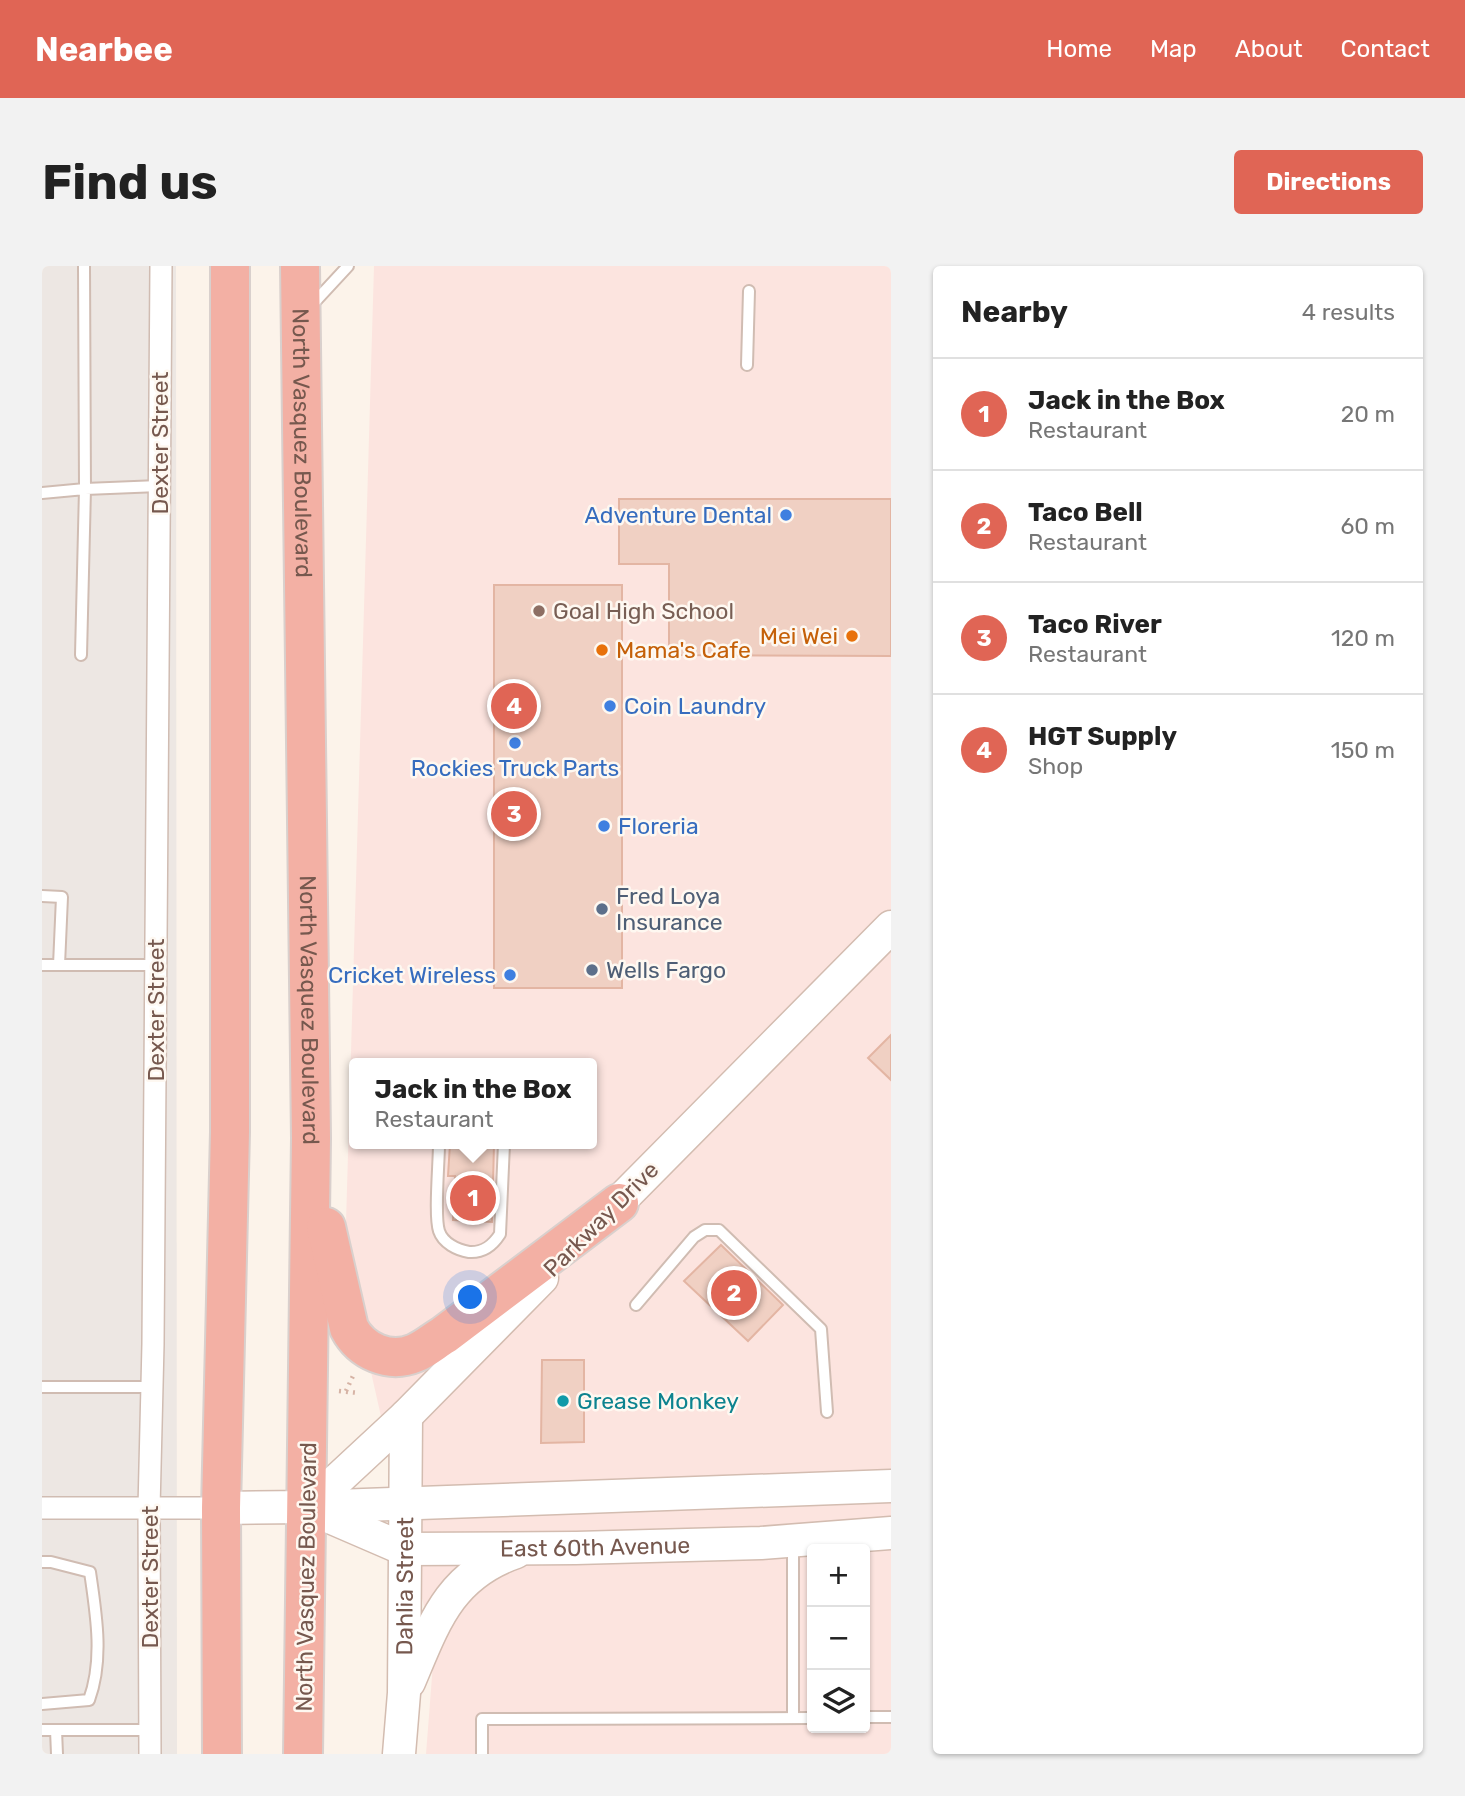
<!DOCTYPE html>
<html lang="en">
<head>
<meta charset="utf-8">
<style>
  :root { --surface:#fff; --page:#f2f2f2; --text:#222; --muted:#767676; --line:#e0e0e0; --accent:#e06555 }
  body { margin:0; font-family:Rubik,sans-serif; background:var(--page); color:var(--text) }
  .controls { position:absolute; right:21px; bottom:21px; display:grid; overflow:hidden; border-radius:7px; box-shadow:0 2px 5px #0004 }
  .controls button { width:63px; height:63px; display:grid; place-items:center; padding:0; border:0; border-bottom:2px solid var(--line); background:var(--surface); color:var(--text); font:35px sans-serif }
  .you { position:absolute; left:429px; top:1032px; width:24px; height:24px; margin:-18px; border:5px solid #fff; border-radius:50%; background:#1a73e8; box-shadow:0 0 0 10px #1a73e833 }
  .badge { display:grid; place-items:center; width:46px; height:46px; border-radius:50%; background:var(--accent); color:#fff; font-size:23px; font-weight:700 }
  .pin { position:absolute; translate:-50% -50%; border:4px solid #fff; box-shadow:0 2px 7px #0006 }
  .popup { position:absolute; left:307px; top:792px; width:248px; height:91px; box-sizing:border-box; display:grid; place-content:center; border-radius:7px; background:var(--surface); filter:drop-shadow(0 2px 5px #0005); font-size:23px; white-space:nowrap; color:var(--muted) }
  .popup b { font-size:26px; color:var(--text) }
  .popup::after { content:''; position:absolute; left:50%; top:100%; margin-left:-14px; border:14px solid transparent; border-top-color:var(--surface) }
  .list { margin:0; padding:0; list-style:none }
  h2 { display:flex; justify-content:space-between; align-items:center; height:91px; margin:0; padding:0 28px; font-size:30px }
  h2 small { font-size:23px; font-weight:400; color:var(--muted) }
  .list li { display:grid; grid-template-columns:46px 1fr auto; gap:21px; align-items:center; box-sizing:border-box; height:112px; padding:0 28px; border-top:2px solid var(--line) }
  .list b { display:block; font-size:26px; white-space:nowrap }
  .list p { margin:0; font-size:23px; white-space:nowrap; color:var(--muted) }
  .list em { font-size:23px; font-style:normal; color:var(--muted) }
  .icon { flex:none; width:38px; height:38px; fill:none; stroke:currentColor; stroke-width:2; stroke-linecap:round; stroke-linejoin:round }
  .map { position:relative; flex:none; width:849px; height:1488px; overflow:hidden; border-radius:7px }
  header { display:flex; align-items:center; gap:42px; box-sizing:border-box; height:98px; padding:0 35px; background:var(--accent); color:#fff }
  header strong { font-size:33px }
  nav { display:flex; gap:38px; margin-inline-start:auto; font-size:24px }
  .intro { display:flex; align-items:center; justify-content:space-between; box-sizing:border-box; height:168px; padding:0 42px }
  h1 { margin:0; font-size:49px }
  .button { padding:18px 32px; border-radius:7px; background:var(--accent); color:#fff; font-size:24px; font-weight:700 }
  main { display:flex; gap:42px; padding:0 42px }
  aside { flex:1; background:var(--surface); border-radius:7px; box-shadow:0 2px 5px #0004 }
  .map>svg:first-child { display:block }
  .commercial { fill:#fce4df; fill-rule:evenodd }
  .industrial { fill:#ede7e3 }
  .building { fill:#f0d0c3; stroke:#e3b5a3; stroke-width:2 }
  .lines { fill:none; stroke-linecap:round; stroke-linejoin:round }
  .lane-casing { stroke:#d0bcb2; stroke-width:14 }
  .street-casing { stroke:#d0bcb2; stroke-width:24 }
  .secondary-casing { stroke:#d3bcb0; stroke-width:35 }
  .highway-casing { stroke:#d9d0cd; stroke-width:42 }
  .path { stroke:#d6b3a5; stroke-width:4.5; stroke-dasharray:2 5; stroke-linecap:butt }
  .lane { stroke:#fff; stroke-width:10 }
  .street { stroke:#fff; stroke-width:21 }
  .secondary { stroke:#fff; stroke-width:32 }
  .highway { stroke:#f3b0a4; stroke-width:38 }
  .shop-dot { fill:#3f7fe0; stroke:#fef8f1; stroke-width:2.5 }
  .education-dot { fill:#8d6e63; stroke:#fef8f1; stroke-width:2.5 }
  .food-dot { fill:#e8710a; stroke:#fef8f1; stroke-width:2.5 }
  .service-dot { fill:#5c6f8a; stroke:#fef8f1; stroke-width:2.5 }
  .culture-dot { fill:#0f9aa8; stroke:#fef8f1; stroke-width:2.5 }
  .labels { text-anchor:middle; dominant-baseline:central; stroke-width:5; stroke-linejoin:round; paint-order:stroke }
  .street-label { font-size:23px; fill:#76584e; stroke:#fef8f1 }
  .shop-label { font-size:23px; fill:#366cbe; stroke:#fef8f1; text-anchor:end }
  .education-label { font-size:23px; fill:#785e54; stroke:#fef8f1; text-anchor:start }
  .food-label { font-size:23px; fill:#c56008; stroke:#fef8f1; text-anchor:end }
  .service-label { font-size:23px; fill:#4e5e75; stroke:#fef8f1; text-anchor:start }
  .culture-label { font-size:23px; fill:#0d838f; stroke:#fef8f1; text-anchor:start }
</style>
</head>
<body>
<header>
<strong>Nearbee</strong>
<nav><a>Home</a><a>Map</a><a>About</a><a>Contact</a></nav>
</header>
<div class="intro"><h1>Find us</h1><a class="button">Directions</a></div>
<main>
<div class="map">
<svg width="849" height="1488" viewBox="0 0 849 1488">
  <rect width="100%" height="100%" fill="#fcf3ea"/>
  <path class="commercial" d="M332,0H849V1488H384L392,1385L303,991ZM312,797H550V878H312ZM770,1283H823V1462H770Z"/>
  <path class="industrial" d="M0,0H134L135,1488H0Z"/>
  <path class="building" d="M577,233H849V390L627,389V298H577Z
    M452,319H580V722H452Z
    M849,769V814L826,792Z
    M408,878H452L450,956L411,954L413,910H406Z
    M679,979L741,1039L706,1075L642,1015Z
    M500,1094H542V1176L499,1177Z"/>
  <g class="lines">
    <defs>
      <path id="lane" d="M42,0L43,223L117,220
        M268,41L306,0
        M705,99L707,25
        M0,227L43,223L39,389
        M0,630L20,631L17,699
        M0,699H114
        M397,878C397,897 392,950 397,965C401,977 415,984 427,986C442,987 451,979 458,968L462,878
        M594,1039L652,971L663,964H677L779,1063L785,1146
        M0,1121H110
        M751,1276V1452
        M0,1296H9L48,1306C54,1347 62,1394 47,1434L0,1438
        M823,1451H849
        M0,1464H108
        M14,1464L15,1488
        M440,1488V1453L770,1452"/>
      <path id="street" d="M0,1242H179
        M108,1488L107,1242L111,1078L119,0"/>
      <g id="secondary">
        <path d="M559,954L849,661"/>
        <path d="M266,1241L364,1150L500,1012"/>
        <path d="M179,1242L266,1241L849,1220"/>
        <path id="s1" d="M274,1245L362,1283L534,1282L719,1277L849,1267"/>
        <path d="M367,1416C392,1357 407,1309 474,1286"/>
        <path id="s2" d="M357,1488L362,1427L364,1150"/>
      </g>
      <g id="highway">
        <path id="s3" d="M258,0L269,872L261,1488"/>
        <path d="M284,961L307,1062C319,1085 347,1098 373,1087C383,1083 392,1075 402,1069L577,937"/>
        <path d="M180,1488L179,1242L188,866V0"/>
      </g>
    </defs>
    <use href="#lane" class="lane-casing"/>
    <use href="#street" class="street-casing"/>
    <use href="#secondary" class="secondary-casing"/>
    <use href="#highway" class="highway-casing"/>
    <path class="path" d="M297,1125L317,1127
      M304,1125L311,1110"/>
    <use href="#lane" class="lane"/>
    <use href="#street" class="street"/>
    <use href="#secondary" class="secondary"/>
    <use href="#highway" class="highway"/>
  </g>
  <g class="shop-dot">
    <circle cx="744" cy="249" r="7"/>
    <circle cx="568" cy="440" r="7"/>
    <circle cx="473" cy="477" r="7"/>
    <circle cx="562" cy="560" r="7"/>
    <circle cx="468" cy="709" r="7"/>
  </g>
  <circle class="education-dot" cx="497" cy="345" r="7"/>
  <g class="food-dot">
    <circle cx="810" cy="370" r="7"/>
    <circle cx="560" cy="384" r="7"/>
  </g>
  <g class="service-dot">
    <circle cx="560" cy="643" r="7"/>
    <circle cx="550" cy="704" r="7"/>
  </g>
  <circle class="culture-dot" cx="521" cy="1135" r="7"/>
  <g class="labels">
    <g class="street-label">
      <text transform="translate(118 177) rotate(-90)">Dexter Street</text>
      <text stroke="none"><textPath href="#s3" startOffset="177">North Vasquez Boulevard</textPath></text>
      <text transform="translate(114 744) rotate(-90)">Dexter Street</text>
      <text stroke="none"><textPath href="#s3" startOffset="744">North Vasquez Boulevard</textPath></text>
      <text transform="translate(559 953) rotate(-45)">Parkway Drive</text>
      <text stroke="none"><textPath href="#s1" startOffset="287">East 60th Avenue</textPath></text>
      <text transform="translate(108 1311) rotate(-90)">Dexter Street</text>
      <text transform="translate(264 1311) rotate(-89)">North Vasquez Boulevard</text>
      <text stroke="none"><textPath href="#s2" startOffset="168">Dahlia Street</textPath></text>
    </g>
    <g class="shop-label">
      <text x="730" y="249">Adventure Dental</text>
      <text x="582" y="440" text-anchor="start">Coin Laundry</text>
      <text x="473" y="502" text-anchor="middle">Rockies Truck Parts</text>
      <text x="576" y="560" text-anchor="start">Floreria</text>
      <text x="454" y="709">Cricket Wireless</text>
    </g>
    <g class="education-label">
      <text x="511" y="345">Goal High School</text>
    </g>
    <g class="food-label">
      <text x="796" y="370">Mei Wei</text>
      <text x="574" y="384" text-anchor="start">Mama's Cafe</text>
    </g>
    <g class="service-label">
      <text x="574" y="630">Fred Loya<tspan x="574" dy="26">Insurance</tspan></text>
      <text x="564" y="704">Wells Fargo</text>
    </g>
    <g class="culture-label">
      <text x="535" y="1135">Grease Monkey</text>
    </g>
  </g>
</svg>
<div class="controls">
<button>+</button>
<button>−</button>
<button><svg class="icon" aria-label="layers" viewBox="0 0 24 24"><path d="M12 4l9 5-9 5-9-5zM3 14l9 5 9-5"/></svg></button>
</div>
<div class="you"></div>
<div class="pin badge" style="left:431px;top:932px">1</div>
<div class="popup"><b>Jack in the Box</b>Restaurant</div>
<div class="pin badge" style="left:692px;top:1027px">2</div>
<div class="pin badge" style="left:472px;top:548px">3</div>
<div class="pin badge" style="left:472px;top:440px">4</div>
</div>
<aside>
<h2>Nearby<small>4 results</small></h2>
<ul class="list">
<li><span class="badge">1</span><div><b>Jack in the Box</b><p>Restaurant</p></div><em>20 m</em></li>
<li><span class="badge">2</span><div><b>Taco Bell</b><p>Restaurant</p></div><em>60 m</em></li>
<li><span class="badge">3</span><div><b>Taco River</b><p>Restaurant</p></div><em>120 m</em></li>
<li><span class="badge">4</span><div><b>HGT Supply</b><p>Shop</p></div><em>150 m</em></li>
</ul>
</aside>
</main>
</body>
</html>
